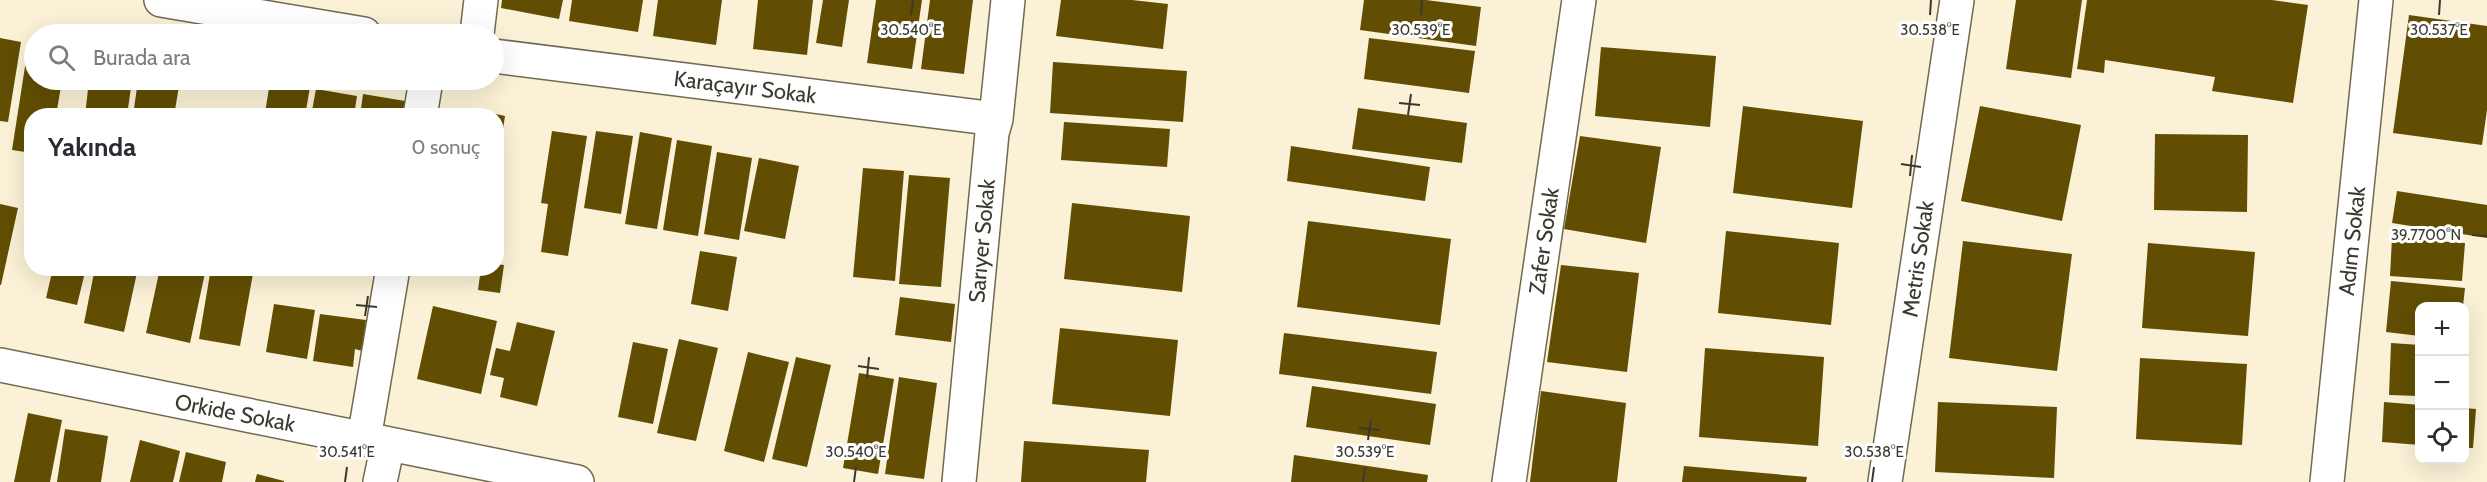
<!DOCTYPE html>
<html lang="tr">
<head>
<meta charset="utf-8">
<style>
  :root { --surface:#fff; --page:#f2f2f3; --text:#2b2b33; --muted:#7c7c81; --line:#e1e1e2 }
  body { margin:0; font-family:Cabin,sans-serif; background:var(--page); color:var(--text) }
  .controls { position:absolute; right:18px; bottom:18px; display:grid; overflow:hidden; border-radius:12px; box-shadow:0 6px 24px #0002 }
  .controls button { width:54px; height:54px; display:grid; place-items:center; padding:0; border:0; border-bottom:2px solid var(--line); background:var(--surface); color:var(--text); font:30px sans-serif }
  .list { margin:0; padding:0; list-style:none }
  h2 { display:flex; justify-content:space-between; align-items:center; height:78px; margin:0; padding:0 24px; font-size:26px }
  h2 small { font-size:20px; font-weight:400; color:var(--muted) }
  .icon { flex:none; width:33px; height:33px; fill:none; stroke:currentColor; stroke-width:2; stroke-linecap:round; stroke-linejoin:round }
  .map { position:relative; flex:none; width:2487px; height:482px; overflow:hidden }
  .search { position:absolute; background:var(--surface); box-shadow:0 6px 24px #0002; left:24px; top:24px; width:480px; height:66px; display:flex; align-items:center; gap:15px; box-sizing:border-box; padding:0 21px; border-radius:33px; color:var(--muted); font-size:22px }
  .panel { position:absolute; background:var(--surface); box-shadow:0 6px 24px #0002; left:24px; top:108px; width:480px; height:168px; border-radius:24px }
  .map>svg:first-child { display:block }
  .building { fill:#614e03 }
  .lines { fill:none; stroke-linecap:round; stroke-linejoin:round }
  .street-casing { stroke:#716951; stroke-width:36 }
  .street { stroke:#fff; stroke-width:33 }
  .ticks { fill:none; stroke:#3b382d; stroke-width:2 }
  .labels { text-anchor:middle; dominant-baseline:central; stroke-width:6; stroke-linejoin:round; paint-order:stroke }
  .street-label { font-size:22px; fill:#3b382d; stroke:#fefefe }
  .ticks-label { font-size:15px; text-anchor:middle; fill:#3b382d; stroke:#fefefe; stroke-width:6; stroke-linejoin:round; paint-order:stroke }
</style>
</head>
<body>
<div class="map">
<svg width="2487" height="482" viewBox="0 0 2487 482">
  <rect width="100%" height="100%" fill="#faf1d6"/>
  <path class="building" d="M502,0H563L559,19L501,8Z
    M572,0H643L638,32L569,21Z
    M658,0H722L716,45L653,36Z
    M758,0H813L807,55L753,49Z
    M823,0H849L842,47L816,43Z
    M876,0H922L912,69L867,63Z
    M930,0H973L964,74L921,69Z
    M1061,0H1132L1168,4L1163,49L1056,36Z
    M1364,0H1426L1481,7L1476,46L1360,30Z
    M2016,0H2082L2071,78L2006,69Z
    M2087,0H2272L2308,5L2293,103L2212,91L2215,77L2105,60L2104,73L2077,69Z
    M2409,15L2487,26V110L2482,145L2393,133Z
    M0,38L21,42L8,122L0,121Z
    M1369,38L1475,51L1469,93L1364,79Z
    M29,41L34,42V80H62L56,116H32V153L12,150Z
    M1601,47L1716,56L1710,127L1595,116Z
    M1053,62L1187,71L1183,122L1050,113Z
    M89,80H132L127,116H85Z
    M138,80H180L174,116H133Z
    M270,82L310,87L305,116H271L265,113Z
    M316,89L357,96L354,116H311Z
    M363,94L405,101L402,116H360Z
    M1743,106L1863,121L1852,208L1733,193Z
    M1980,106L2081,125L2062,221L1961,201Z
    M456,108L495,114V116H454Z
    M1358,108L1467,123L1462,163L1352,149Z
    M496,114L505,116L498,161L496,160Z
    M1064,122L1170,129L1167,167L1061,160Z
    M552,131L587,136L568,256L541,252L548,204L541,203Z
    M596,131L633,136L621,214L584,208Z
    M640,132L672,138L657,229L625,224Z
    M2155,134L2248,135L2247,212L2154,210Z
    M1580,136L1661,147L1646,243L1564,229Z
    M677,140L712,146L698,236L663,230Z
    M1291,146L1430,167L1425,201L1287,181Z
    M717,152L752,158L739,240L704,234Z
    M759,158L799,166L785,239L744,231Z
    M863,168L904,171L895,281L853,277Z
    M909,175L950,178L941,287L899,284Z
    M2397,191L2487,205V238L2392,223Z
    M1072,203L1190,216L1182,292L1064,279Z
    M0,204L18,208L1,285H0Z
    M1308,221L1451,239L1440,325L1297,307Z
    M1726,231L1839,243L1831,325L1718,313Z
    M2392,238L2465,243L2462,281L2390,276Z
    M1963,241L2072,254L2057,371L1949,358Z
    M2148,243L2255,252L2248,336L2142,328Z
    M700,251L737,257L728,311L691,304Z
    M496,264L504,265L500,293L478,290L481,268H496Z
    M1561,265L1639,273L1627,372L1547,362Z
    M53,268H86L77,305L46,298Z
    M95,268H138L124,332L84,323Z
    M160,268H206L190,343L146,333Z
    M211,268H254L240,346L199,339Z
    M2391,281L2465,288L2463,306H2420V336L2386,332Z
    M900,297L955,304L951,342L895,335Z
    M274,304L315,310L307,359L266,352Z
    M433,306L497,321L481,394L417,379Z
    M320,314L366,320L362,351L355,349L353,367L313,361Z
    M517,322L555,331L537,406L500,397L504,378L490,375L496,348L510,351Z
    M1060,328L1178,340L1170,416L1052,404Z
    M1284,333L1437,352L1431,394L1279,374Z
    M679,339L718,348L696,441L657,433Z
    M633,342L668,349L653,424L618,417Z
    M2391,343L2420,345V396L2389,395Z
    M1705,348L1824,357L1818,446L1699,437Z
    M748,352L789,362L764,462L724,451Z
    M796,357L831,365L807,467L772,459Z
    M2140,358L2247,364L2242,445L2136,439Z
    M859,373L894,379L878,474L843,468Z
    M899,377L937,383L924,479L885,474Z
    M1312,386L1436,404L1430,445L1306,427Z
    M1541,391L1626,403L1617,482H1530Z
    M1938,402L2057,407L2054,478L1935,472Z
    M2384,402L2420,405V445L2382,442Z
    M2464,408L2476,409L2473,448H2464Z
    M28,413L62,420L50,482H14Z
    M65,429L108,436L101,482H57Z
    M140,440L180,451L173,482H130Z
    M1024,441L1149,450L1146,482H1021Z
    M186,452L226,462L222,482H179Z
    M1294,455L1428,475L1427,482H1291Z
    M1684,466L1807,477L1806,482H1682Z
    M257,474L284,481V482H255Z"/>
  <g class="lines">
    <defs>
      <path id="street" d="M161,0L364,34
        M477,34L481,0
        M494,56L996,119
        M420,116L426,80
        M0,365L577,482
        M364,439L393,268
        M380,482L388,444
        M959,482L992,133L996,119L1008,0
        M1509,482L1579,0
        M1885,482L1957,0
        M2327,482L2376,0"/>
    </defs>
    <use href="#street" class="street-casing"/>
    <use href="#street" class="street"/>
  </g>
  <path class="ticks" d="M911,15L913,0M1421,15L1422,0M1930,15L1931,0M2439,15L2440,0M1399,103L1420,105M1408,115L1411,94M1901,164L1921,167M1910,176L1912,155M2472,235L2487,236M356,305L377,307M365,316L368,296M858,366L879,369M867,378L869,357M1359,428L1380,430M1368,440L1371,419M345,482L347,467M854,482L856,467M1363,482L1365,467M1872,482L1874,467"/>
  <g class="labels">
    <g class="street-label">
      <text transform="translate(745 87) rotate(7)">Karaçayır Sokak</text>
      <text transform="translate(982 241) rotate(-85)">Sarıyer Sokak</text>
      <text transform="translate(1544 241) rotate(-82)">Zafer Sokak</text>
      <text transform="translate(2352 241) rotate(-84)">Adım Sokak</text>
      <text transform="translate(1918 259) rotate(-82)">Metris Sokak</text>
      <text transform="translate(235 413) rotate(11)">Orkide Sokak</text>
    </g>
  </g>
  <g class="ticks-label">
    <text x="911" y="35">30.540°E</text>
    <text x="1421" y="35">30.539°E</text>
    <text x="1930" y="35">30.538°E</text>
    <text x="2439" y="35">30.537°E</text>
    <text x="2426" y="240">39.7700°N</text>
    <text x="347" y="457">30.541°E</text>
    <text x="856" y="457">30.540°E</text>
    <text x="1365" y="457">30.539°E</text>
    <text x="1874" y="457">30.538°E</text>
  </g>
</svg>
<div class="controls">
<button>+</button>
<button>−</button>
<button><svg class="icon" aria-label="locate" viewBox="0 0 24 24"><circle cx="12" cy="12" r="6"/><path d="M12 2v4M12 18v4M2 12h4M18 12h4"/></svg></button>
</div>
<div class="search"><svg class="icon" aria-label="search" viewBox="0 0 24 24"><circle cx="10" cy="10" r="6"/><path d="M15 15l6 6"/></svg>Burada ara</div>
<section class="panel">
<h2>Yakında<small>0 sonuç</small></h2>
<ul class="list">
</ul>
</section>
</div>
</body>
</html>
